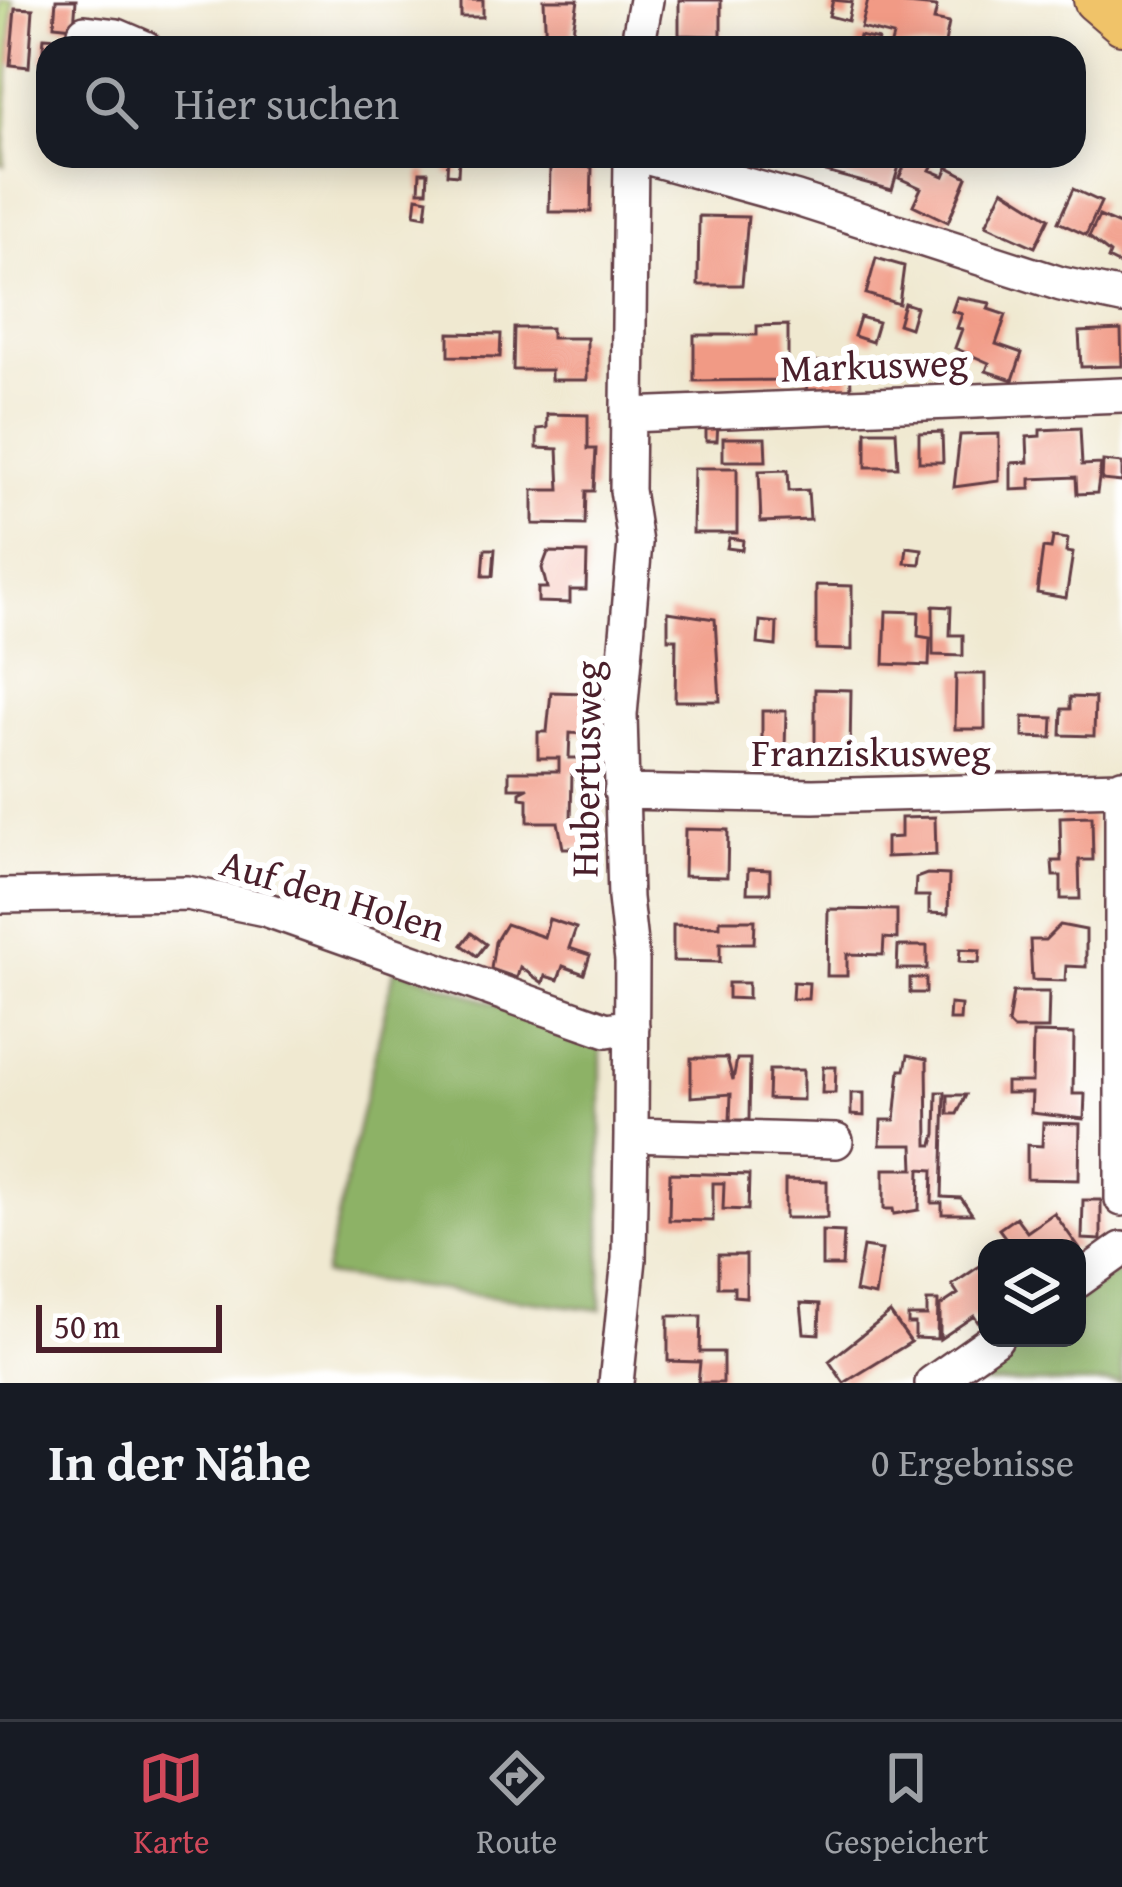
<!DOCTYPE html>
<html lang="de">
<head>
<meta charset="utf-8">
<style>
  :root { --surface:#171b24; --page:#20242c; --text:#f1f3f6; --muted:#9ea1a6; --line:#363941; --accent:#d1495b }
  body { margin:0; font-family:"Gentium Book Plus",serif; background:var(--page); color:var(--text) }
  .controls { position:absolute; right:36px; bottom:36px; display:grid; overflow:hidden; border-radius:24px; box-shadow:0 6px 30px #0003 }
  .controls button { width:108px; height:108px; display:grid; place-items:center; padding:0; border:0; border-bottom:3px solid var(--line); background:var(--surface); color:var(--text); font:60px sans-serif }
  .scale { position:absolute; left:36px; bottom:30px; width:186px; box-sizing:border-box; padding-left:12px; border:6px solid #4a1f2b; border-top:0; font-size:33px; line-height:42px; white-space:nowrap; color:#4a1f2b; -webkit-text-stroke:9px #fff; paint-order:stroke }
  .list { margin:0; padding:0; list-style:none }
  h2 { display:flex; justify-content:space-between; align-items:center; height:156px; margin:0; padding:0 48px; font-size:51px }
  h2 small { font-size:39px; font-weight:400; color:var(--muted) }
  .icon { flex:none; width:66px; height:66px; fill:none; stroke:currentColor; stroke-width:2; stroke-linecap:round; stroke-linejoin:round }
  .map { position:relative; flex:none; width:1122px; height:1383px; overflow:hidden }
  .search { position:absolute; background:var(--surface); box-shadow:0 6px 30px #0003; left:36px; right:36px; top:36px; height:132px; display:flex; align-items:center; gap:30px; box-sizing:border-box; padding:0 42px; border-radius:36px; color:var(--muted); font-size:45px }
  .sheet { height:336px; background:var(--surface) }
  nav { display:flex; justify-content:space-around; align-items:center; box-sizing:border-box; height:168px; border-top:3px solid var(--line); background:var(--surface); font-size:33px; color:var(--muted) }
  nav a { display:grid; justify-items:center; gap:6px }
  nav .on { color:var(--accent) }
  .map>svg:first-child { display:block }
  .green { fill:#b2cf75; stroke:#7e7750; stroke-width:3 }
  .forest { fill:#8db266; stroke:#6c6848; stroke-width:3 }
  .building { fill:#f19a85 }
  .lines { fill:none; stroke-linecap:round; stroke-linejoin:round }
  .minor-casing { stroke:#633d44; stroke-width:38 }
  .major-casing { stroke:#633d44; stroke-width:46 }
  .minor { stroke:#fff; stroke-width:33 }
  .major { stroke:#f0c369; stroke-width:42 }
  .labels { text-anchor:middle; dominant-baseline:central; stroke-width:12; stroke-linejoin:round; paint-order:stroke }
  .street-label { font-size:39px; fill:#4a1f2b; stroke:#fff }
</style>
</head>
<body>
<div class="map">
<svg width="1122" height="1383" viewBox="0 0 1122 1383">
  <rect width="100%" height="100%" fill="#fff"/>
  <filter id="ink" filterUnits="userSpaceOnUse"><feTurbulence type="fractalNoise" baseFrequency=".00833" numOctaves="2"/><feDisplacementMap in="SourceGraphic" scale="24" xChannelSelector="R" yChannelSelector="G"/><feConvolveMatrix kernelMatrix="1 2 1 2 8 2 1 2 1" color-interpolation-filters="sRGB"/></filter>
  <filter id="wash" filterUnits="userSpaceOnUse"><feTurbulence type="fractalNoise" baseFrequency=".004" numOctaves="4" result="noise"/><feDisplacementMap in="SourceGraphic" scale="48" xChannelSelector="R" yChannelSelector="G"/><feGaussianBlur stdDeviation="2.7" result="paint"/><feColorMatrix in="noise" values="0 0 0 0 0 0 0 0 0 0 0 0 0 0 0 0 0 1.4 0 .05"/><feComposite in="paint" operator="in"/></filter>
  <g filter="url(#wash)">
    <rect width="100%" height="100%" fill="#f0e9d1"/>
    <path class="green" d="M0,0H13L4,165L0,164Z"/>
    <path class="forest" d="M395,967L601,1043V1310L324,1275Z
      M1122,1268V1383H961L1024,1338H1077V1300Z"/>
    <g id="blocks">
      <path class="building" d="M56,0H76L74,27L54,25Z
        M461,0H483V17H461Z
        M544,0H578L570,48H546Z
        M679,0H721V36L679,35Z
        M833,0L852,2L848,21L829,16Z
        M868,0L937,7L934,20L949,23L944,48H890L893,36L861,28Z
        M15,8L33,9L29,67L10,65Z
        M859,36L878,40L876,48H856Z
        M44,37L73,39L72,48H48V61L42,60Z
        M448,156L459,157L458,175L447,174Z
        M533,156H558V166L592,167L591,212H549L550,168L533,167Z
        M831,156H878L875,166H899L892,190L826,172Z
        M909,156L933,165L930,170L944,176L948,167L967,177L948,222L913,205L921,188L899,178Z
        M420,172H428L427,191H419Z
        M1003,189L1049,218L1035,247L986,225Z
        M1073,189L1101,202L1086,235L1058,222Z
        M417,197L428,199L426,216L415,214Z
        M699,216L748,217L742,285H698Z
        M1099,216L1122,226V266L1108,259L1110,254L1089,237Z
        M876,258L904,266L899,304L866,294Z
        M957,297L990,303L988,309L1006,315L996,344L1022,353L1013,380L986,371L989,363L955,348L962,329L957,328L962,314L952,311Z
        M904,303L916,307L910,328L898,324Z
        M860,317L878,322L872,342L854,336Z
        M788,325V380L694,381V335H757V326Z
        M514,328H551V338H587V380H551V370H513Z
        M1121,330L1122,366L1081,367L1079,332Z
        M449,333L501,334L500,357L449,356Z
        M850,361L851,390L807,392L806,362Z
        M547,414L588,415V449H596L595,469L594,491H586L585,525L533,524V490H560L558,449L537,448V429L547,428Z
        M706,421H718L717,441H706Z
        M1080,428L1082,465L1101,464L1097,493L1077,494L1076,477L1030,479V489L1011,490V463L1028,462L1027,437L1040,436V430Z
        M866,431H896L898,467H866Z
        M942,432L943,462H919V433Z
        M999,434V481L954,487L960,435Z
        M723,438H765L766,461H723Z
        M1103,461L1122,463V482L1102,480Z
        M694,468H737V533H693Z
        M788,470L789,491L808,490L810,520L761,522L759,471Z
        M1053,537L1068,539L1066,552L1073,553L1066,598L1037,593L1043,548L1051,549Z
        M729,538L743,540L742,550L727,548Z
        M907,547L922,549L920,564L905,563Z
        M485,549H495L493,576H483Z
        M548,552L587,553L586,590H570V603L538,602V588H547L542,568Z
        M816,585L852,586V650L816,649Z
        M933,606L951,607L950,635H963V656L933,655Z
        M886,611L919,612L918,636L930,638L929,666L884,664Z
        M668,612L715,619L720,701H675L676,639H668Z
        M760,621L777,623L776,646L758,644Z
        M956,674H985V729H955Z
        M815,689L851,690L850,754L815,753Z
        M551,692L586,693L585,734L570,733L569,758H585V772H572L571,821H584L591,848H563L558,822H528V799L520,798V792L528,788H509V771H559V758H538V732H547Z
        M1070,697L1095,698L1094,736L1061,735L1062,709H1070Z
        M762,711H786L785,749H762Z
        M1023,717L1053,718L1052,738L1023,737Z
        M1092,816L1093,860H1079L1080,899H1061V876H1053L1052,861H1061L1060,817Z
        M935,817L936,855L886,857V838L901,837V818Z
        M685,829L728,830L727,877L684,876Z
        M748,869L770,870V893H747Z
        M927,874L949,875L948,914L929,913V896H915L916,878Z
        M828,909L897,910V939L884,938L883,955L847,954V976H827Z
        M549,919L576,928L569,948L590,955L584,974L563,966L558,980L545,976L543,983L520,967L517,978L491,969L495,942L506,924L544,937Z
        M720,920H755L754,943H720V962L673,961V925L720,926Z
        M1060,925L1086,930V967L1066,966L1065,981L1032,980L1030,940H1045Z
        M471,933L486,944L477,956L462,945Z
        M898,946H927V969H897Z
        M960,949L980,950L979,963L959,962Z
        M910,978H926V993H910Z
        M793,982L809,983L808,999H792Z
        M728,983H748V999L728,998Z
        M1013,992H1049L1048,1029H1013L1008,1024Z
        M950,1004L961,1005L960,1020H949Z
        M1033,1033L1074,1034L1073,1094H1085L1084,1119L1031,1113L1032,1093H1006V1082H1032Z
        M908,1055L927,1059L928,1145H933L936,1134L937,1092H945L942,1197L961,1198L972,1214H942V1203H932L933,1170L920,1169L919,1210L894,1214L893,1209H884V1169H914L913,1145H880L881,1120H895L900,1070H905Z
        M691,1058H727L733,1080L737,1059H750L749,1120H730L731,1094L691,1097Z
        M823,1067H836L835,1093H822Z
        M769,1070H803V1100L768,1099Z
        M851,1093H864V1116L851,1115Z
        M948,1095H966L957,1114H948Z
        M1043,1123L1080,1124L1079,1180L1027,1179V1145L1042,1146Z
        M670,1173L749,1175L748,1210L723,1209L724,1183H713V1221L669,1220Z
        M785,1180L827,1181V1218H785Z
        M1083,1200H1101V1240L1082,1239Z
        M1054,1213L1079,1248H1013L999,1229L1016,1217L1027,1232Z
        M822,1231L844,1232L842,1266H822Z
        M863,1247L882,1250L875,1296L855,1292Z
        M718,1255H746V1297L734,1296V1287H718Z
        M987,1261V1315L978,1322L974,1316L940,1339V1306L958,1294L952,1285Z
        M927,1301H938L937,1339L915,1338V1324H908V1316H927Z
        M801,1303L820,1304L819,1334L804,1333Z
        M890,1313L911,1342L844,1383L829,1361Z
        M668,1316H701L700,1352H723V1383H698L700,1362L668,1361Z"/>
    </g>
  </g>
  <g filter="url(#ink)">
    <use href="#blocks" fill-opacity="0" stroke="#633d44" stroke-width="3"/>
    <g class="lines">
      <defs>
        <path id="minor" d="M85,32L117,36L145,48
          M637,48L646,0
          M642,156L797,199L1061,284L1122,297
          M629,415L1122,395
          M1122,786V1199
          M621,792L813,796L1122,788
          M0,896L187,893L265,909L607,1030L632,1026
          M631,1135L836,1141
          M1077,1281L1122,1249
          M616,1383L629,1259L631,1135L632,961L625,898L620,715L635,543L627,490L631,156
          M932,1383L996,1338"/>
        <path id="major" d="M1095,0L1122,23"/>
      </defs>
      <use href="#minor" class="minor-casing"/>
      <use href="#major" class="major-casing"/>
      <use href="#minor" class="minor"/>
      <use href="#major" class="major"/>
    </g>
  </g>
  <g class="labels">
    <g class="street-label">
      <text transform="translate(874 364) rotate(-2)">Markusweg</text>
      <text x="871" y="751">Franziskusweg</text>
      <text transform="translate(585 769) rotate(-89)">Hubertusweg</text>
      <text transform="translate(333 894) rotate(17)">Auf den Holen</text>
    </g>
  </g>
</svg>
<div class="controls">
<button><svg class="icon" aria-label="layers" viewBox="0 0 24 24"><path d="M12 4l9 5-9 5-9-5zM3 14l9 5 9-5"/></svg></button>
</div>
<div class="scale">50 m</div>
<div class="search"><svg class="icon" aria-label="search" viewBox="0 0 24 24"><circle cx="10" cy="10" r="6"/><path d="M15 15l6 6"/></svg>Hier suchen</div>
</div>
<section class="sheet">
<h2>In der Nähe<small>0 Ergebnisse</small></h2>
<ul class="list">
</ul>
</section>
<nav>
<a class="on"><svg class="icon" aria-label="map" viewBox="0 0 24 24"><path d="M3 6l6-2 6 2 6-2v14l-6 2-6-2-6 2zM9 4v14M15 6v14"/></svg>Karte</a>
<a><svg class="icon" aria-label="directions" viewBox="0 0 24 24"><path d="M12 3l9 9-9 9-9-9zM9 14v-3h6M13 9l2 2-2 2"/></svg>Route</a>
<a><svg class="icon" aria-label="saved" viewBox="0 0 24 24"><path d="M7 4h10v16l-5-4-5 4z"/></svg>Gespeichert</a>
</nav>
</body>
</html>
